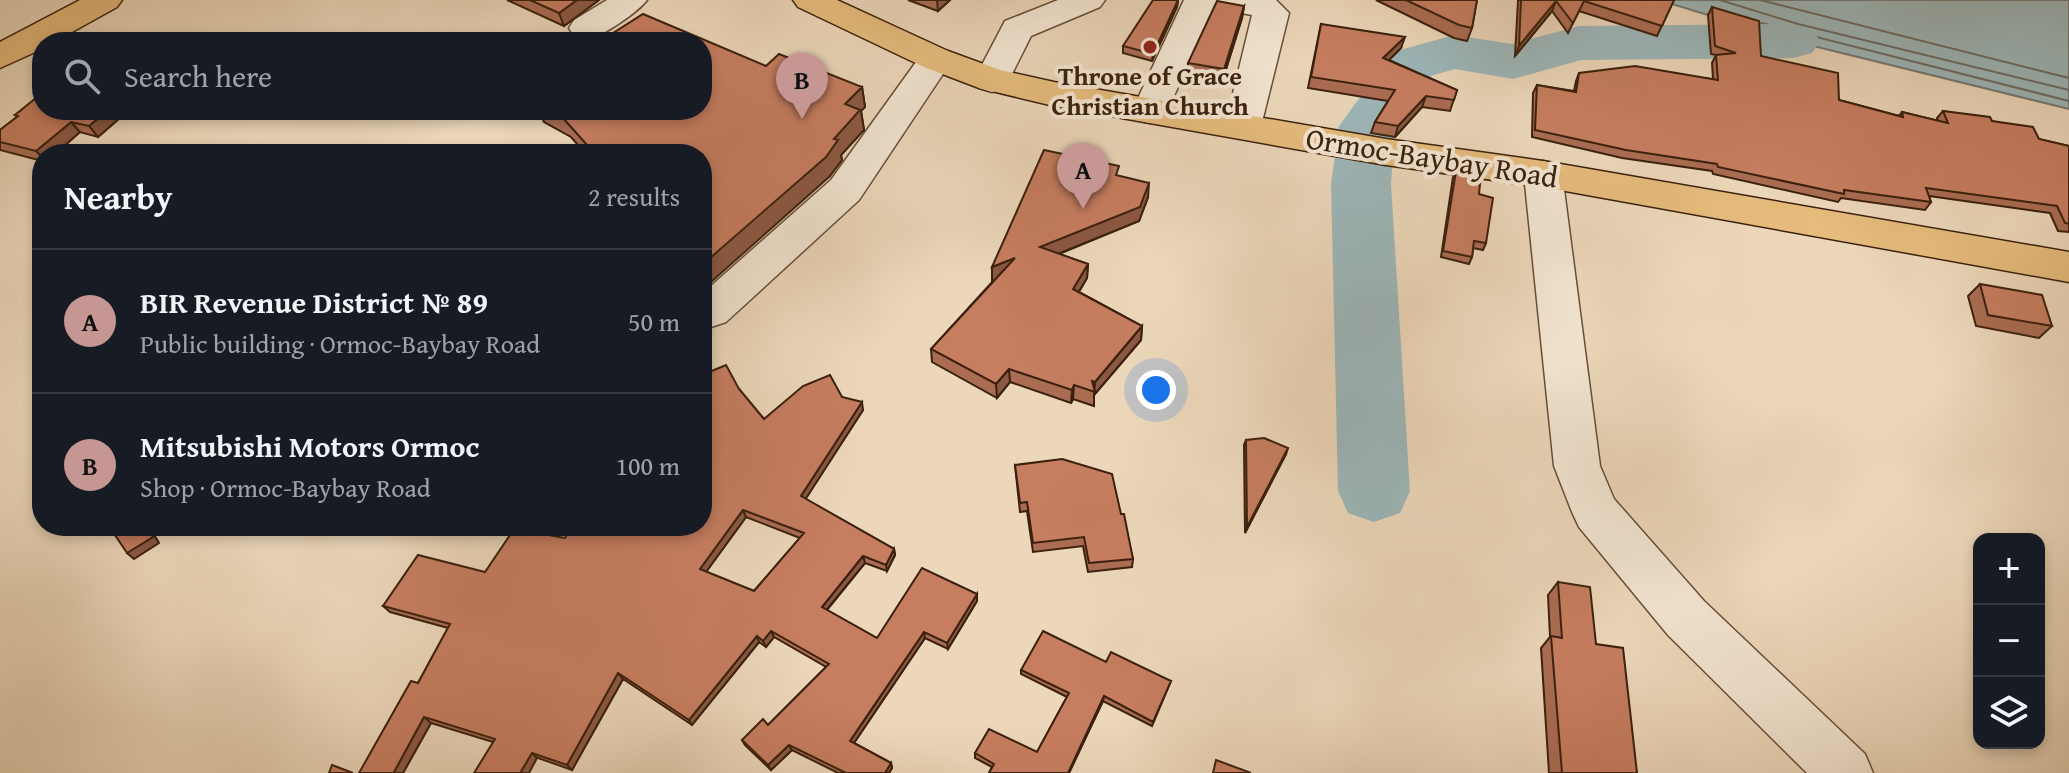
<!DOCTYPE html>
<html lang="en">
<head>
<meta charset="utf-8">
<style>
  :root { --surface:#171b24; --page:#20242c; --text:#f1f3f6; --muted:#9ea1a6; --line:#363941; --accent:#c59692 }
  body { margin:0; font-family:"Gentium Book Plus",serif; background:var(--page); color:var(--text) }
  .controls { position:absolute; right:24px; bottom:24px; display:grid; overflow:hidden; border-radius:16px; box-shadow:0 4px 12px #0003 }
  .controls button { width:72px; height:72px; display:grid; place-items:center; padding:0; border:0; border-bottom:2px solid var(--line); background:var(--surface); color:var(--text); font:40px sans-serif }
  .you { position:absolute; left:1156px; top:390px; width:28px; height:28px; margin:-20px; border:6px solid #fff; border-radius:50%; background:#1a73e8; box-shadow:0 0 0 12px #1a73e833 }
  .badge { display:grid; place-items:center; width:52px; height:52px; border-radius:50%; background:var(--accent); color:#111; font-size:26px; font-weight:700 }
  .pin { position:absolute; translate:-50% -66px; filter:drop-shadow(0 2px 4px #0008) }
  .pin::after { content:''; position:absolute; top:42px; width:28px; height:24px; background:inherit; clip-path:polygon(0 0,100% 0,50% 100%) }
  .list { margin:0; padding:0; list-style:none }
  h2 { display:flex; justify-content:space-between; align-items:center; height:104px; margin:0; padding:0 32px; font-size:34px }
  h2 small { font-size:26px; font-weight:400; color:var(--muted) }
  .list li { display:grid; grid-template-columns:52px 1fr auto; gap:24px; align-items:center; box-sizing:border-box; height:144px; padding:0 32px; border-top:2px solid var(--line) }
  .list b { display:block; font-size:30px; white-space:nowrap }
  .list p { margin:0; font-size:26px; white-space:nowrap; color:var(--muted) }
  .list em { font-size:26px; font-style:normal; color:var(--muted) }
  .icon { flex:none; width:44px; height:44px; fill:none; stroke:currentColor; stroke-width:2; stroke-linecap:round; stroke-linejoin:round }
  .map { position:relative; flex:none; width:2069px; height:773px; overflow:hidden }
  .search { position:absolute; background:var(--surface); box-shadow:0 4px 12px #0003; left:32px; top:32px; width:680px; height:88px; display:flex; align-items:center; gap:20px; box-sizing:border-box; padding:0 28px; border-radius:32px; color:var(--muted); font-size:30px }
  .panel { position:absolute; background:var(--surface); box-shadow:0 4px 12px #0003; left:32px; top:144px; width:680px; height:392px; border-radius:32px }
  .map>svg:first-child { display:block }
  .water { fill:#9db7ba; stroke:#757b75; stroke-width:2 }
  .lines { fill:none; stroke-linecap:round; stroke-linejoin:round }
  .shore { stroke:#6c6c64; stroke-width:2 }
  .river { fill:#9db7ba; fill-rule:evenodd }
  .minor-casing { stroke:#664e38; stroke-width:3 }
  .major-casing { stroke:#3a200d; stroke-width:3 }
  .highway-casing { stroke:#3a200d; stroke-width:3 }
  .minor { fill:#f3e5d2; fill-rule:evenodd }
  .major { fill:#e6bc7d; fill-rule:evenodd }
  .highway { fill:#e6bc7d; fill-rule:evenodd }
  .wall { fill:#aa6c53; stroke:#3a200d; stroke-width:2; fill-rule:evenodd }
  .shaded-wall { fill:#8b5843; stroke:#3a200d; stroke-width:2 }
  .building { fill:#c67d60; stroke:#3a200d; stroke-width:2; fill-rule:evenodd }
  .poi-dot { fill:#8f2418; stroke:#f3e5d2; stroke-width:3 }
  .labels { text-anchor:middle; dominant-baseline:central; stroke-width:8; stroke-linejoin:round; paint-order:stroke }
  .far-poi-label { font-size:26px; font-weight:bold; fill:#3a200d; stroke:#f3e5d2 }
  .street-label { font-size:30px; fill:#3a200d; stroke:#f3e5d2 }
</style>
</head>
<body>
<div class="map">
<svg width="2069" height="773" viewBox="0 0 2069 773">
  <rect width="100%" height="100%" fill="#ecd7ba"/>
  <filter id="stains"><feTurbulence type="fractalNoise" baseFrequency=".0025" numOctaves="4"/><feColorMatrix values="0 0 0 0 .2 0 0 0 0 .09 0 0 0 0 .02 0 0 0 .5 -.17"/></filter>
  <radialGradient id="worn" r=".72"><stop offset=".6" stop-color="#630" stop-opacity="0"/><stop offset="1" stop-color="#630" stop-opacity=".3"/></radialGradient>
  <path class="water" d="M1659,0H2069V109L1793,41Z"/>
  <g class="lines">
    <path class="shore" d="M1720,0L1798,24L2069,90
      M1760,0L2069,78
      M1761,23L2069,101"/>
    <path class="river" d="M1793,24L1812,29L1820,41L1812,53L1793,58L1581,60L1513,79L1455,69L1431,76L1395,128L1391,184L1410,491L1400,513L1374,522L1348,513L1338,491L1331,184L1339,126L1393,52L1454,35L1512,44L1579,26Z"/>
    <defs>
      <path id="minor" d="M607,0H647C639,11 601,38 587,39C585,39 576,36 574,36L569,28L574,20Z
        M1058,0H1105L1100,7L1031,36L1005,88L992,92L979,88L974,80L1005,21Z
        M1184,0H1276L1289,13L1261,126L1256,135L1243,138L1230,135L1225,126L1252,15L1214,8L1163,120L1150,123L1137,120L1132,111Z
        M936,48L948,51L953,59L859,200L726,322L702,330V294L831,180L924,51Z
        M1543,161L1556,165L1562,174L1600,466L1614,499L1704,601L1865,754L1873,773H1807L1668,635L1579,527L1572,512L1554,466L1524,174L1530,165Z"/>
      <path id="major" d="M80,0H122L117,7L54,42H42V49L0,68V42Z"/>
      <path id="highway" d="M793,0H837L948,51L1000,70L1054,82L1386,139L1543,161L2069,252V282L1543,187L1386,165L1054,106L979,88L924,67L798,7Z"/>
    </defs>
    <use href="#minor" class="minor-casing"/>
    <use href="#major" class="major-casing"/>
    <use href="#highway" class="highway-casing"/>
    <use href="#minor" class="minor"/>
    <use href="#major" class="major"/>
    <use href="#highway" class="highway"/>
  </g>
  <path class="wall" d="M507,0H599L564,26Z
    M908,0H950L938,11Z
    M1178,0L1177,7L1152,61L1123,53V46Z
    M1376,0H1477L1472,28L1467,41L1454,38Z
    M1518,0H1674L1657,36L1579,11L1568,33L1552,11L1515,56Z
    M1244,6L1242,18L1222,82L1187,75L1188,63Z
    M1712,7L1761,56L1839,100L1899,116L1902,112L1938,121L1937,118L1943,111L1992,121L2039,139L2069,146V232L2058,231L2050,213L1929,196L1931,202L1925,210L1841,198L1838,202L1713,174L1712,171L1622,158L1532,137L1533,93L1537,85L1574,91L1576,81L1579,73L1713,79L1712,63L1716,55L1711,54L1708,15Z
    M1321,24L1401,48L1389,60L1457,90L1450,111L1422,107L1395,137L1371,133L1375,122L1388,101L1308,88Z
    M766,66L862,87L865,107L861,111L864,130L841,155L842,160L829,177L702,154H586L571,137L544,122L539,110H702Z
    M42,110H129L98,137L80,132L55,154H42V161L0,150V130L17,117L15,115Z
    M1456,171L1479,194L1486,243L1483,250L1473,248L1472,257L1469,264L1441,257L1453,177Z
    M1118,176L1148,197L1139,221L1059,254L1088,264L1087,278L1079,292L1142,326L1141,340L1094,395V406L1073,399L1071,403L1010,382L997,398L932,362L931,349L994,280L992,281V267Z
    M1980,284L2052,326L2039,338L1976,326L1968,296Z
    M739,389L764,419L842,397L863,410L805,499L894,549L895,555L887,571L865,563L827,610L877,638L977,594V601L948,649L925,638L854,743L891,763L892,768L889,773H838L792,750L771,770L745,745L742,740L768,725L826,667L774,637L766,647L759,642L692,725L623,679L572,770L493,742L431,723L403,773L418,683L448,628L390,612L383,606L485,572L565,538L702,526ZM746,517L800,538L754,591L706,572Z
    M1246,440L1286,454L1245,533L1244,445Z
    M1015,465L1121,514L1133,559L1132,567L1088,572L1083,546L1033,552L1027,511L1020,512Z
    M1558,582L1596,644L1637,773H1549L1541,648L1550,637L1548,595Z
    M1106,662L1171,681L1152,726L1103,701L1069,773H989L992,767L975,758V753L1037,752L1067,697L1021,674V670Z"/>
  <path class="shaded-wall" d="M577,0H599L564,26L559,13Z
    M937,0H950L938,11Z
    M1178,0L1177,7L1152,61L1153,54Z
    M1556,1L1552,11L1515,56L1519,46Z
    M1244,6L1242,18L1222,82L1224,69Z
    M1405,37L1401,48L1380,69L1383,58Z
    M862,87L865,107L861,111L864,130L841,155L842,160L829,177L702,290V265L834,139L845,104Z
    M1426,96L1422,107L1395,137L1398,126Z
    M108,110H129L98,137L89,126Z
    M71,122L80,132L55,154H42V157L36,151Z
    M1149,183L1148,197L1139,221L1040,261V247Z
    M1015,258V272L992,281V267Z
    M1088,264L1087,278L1072,303L1073,289Z
    M1142,326L1141,340L1094,395L1095,382Z
    M1009,369L1010,382L997,398L996,384Z
    M1074,385L1073,399L1071,403L1072,390Z
    M862,402L863,410L803,503L801,496Z
    M1288,448L1286,454L1245,533L1247,527Z
    M743,510L746,517L703,576L700,569Z
    M145,526H149L159,543L134,559L127,553Z
    M894,549L895,555L887,571L886,565Z
    M863,556L865,563L824,613L822,607Z
    M977,594V601L948,649L947,643Z
    M771,631L774,637L766,647L763,641Z
    M924,632L925,638L852,746L850,741Z
    M757,636L759,642L692,725L689,720Z
    M618,673L623,679L572,770L567,765Z
    M1104,696L1103,701L1069,773H1068Z
    M424,717L431,723L403,773H394V772Z
    M789,745L792,750L771,770L768,765Z
    M532,753L537,758L529,773H520Z
    M891,763L892,768L889,773H885Z"/>
  <path class="building" d="M530,0H577L559,13Z
    M1153,0H1178L1153,54L1123,46Z
    M1406,0H1477L1472,28L1459,25Z
    M1521,0H1674L1662,26L1584,1L1573,23L1556,1L1519,46Z
    M1217,1L1244,6L1224,69L1188,63Z
    M1712,7L1759,21L1761,56L1838,73L1839,100L1903,117L1902,112L1948,123L1943,111L1990,117L1992,121L2033,127L2039,139L2069,146V224L2065,223L2057,206L1926,188L1931,202L1844,190V194L1718,167L1717,164L1626,150L1535,130L1537,85L1576,92L1579,73L1635,66L1718,80L1716,55L1736,53L1715,46Z
    M643,14L766,66L779,54L862,87L845,104L860,110L834,139L838,140L826,157L702,265V154H595L563,118L550,110H702V42H599Z
    M1321,24L1405,37L1383,58L1457,90L1454,100L1426,96L1398,126L1375,122L1395,90L1311,77Z
    M42,93V110H108L89,126L71,122L36,151L0,142V130L18,116L15,115Z
    M1044,150L1119,166L1116,175L1149,183L1140,207L1040,247L1088,264L1073,289L1142,326L1095,382L1092,381L1095,392L1074,385L1072,390L1009,369L996,384L931,349L1015,258L992,267Z
    M1456,171L1481,174L1479,194L1493,198L1486,243L1474,241L1472,257L1443,251Z
    M1980,284L2042,295L2052,326L1988,315Z
    M726,365L739,389L764,419L803,386L830,375L842,397L862,402L801,496L894,549L886,565L863,556L822,607L877,638L922,568L977,594L947,643L924,632L850,741L891,763L885,773H846L789,745L768,765L742,740L763,719L768,725L829,664L771,631L763,641L757,636L689,720L618,673L567,765L532,753L520,773H474L495,739L424,717L394,772L395,773H359L411,681L418,683L450,624L383,606L418,555L485,572L514,529L565,538L572,526H702V375ZM743,510L804,533L754,591L700,569Z
    M1264,438L1288,448L1247,527L1246,440Z
    M1062,459L1112,474L1121,514H1124L1133,559L1089,563L1084,537L1033,543L1027,502L1020,503L1015,465Z
    M109,526H145L153,537L127,553Z
    M1558,582L1590,587L1596,644L1623,648L1637,773H1562L1551,636L1562,638Z
    M1043,631L1106,662L1111,652L1171,681L1153,722L1104,696L1068,773H989L994,764L975,753L989,729L1037,752L1069,693L1021,670Z
    M1216,760L1251,773H1213Z
    M332,765L353,773H329Z"/>
  <circle class="poi-dot" cx="1150" cy="47" r="8"/>
  <g class="labels">
    <g class="far-poi-label">
      <text x="1150" y="75">Throne of Grace<tspan x="1150" dy="30">Christian Church</tspan></text>
    </g>
    <g class="street-label">
      <text transform="translate(1432 157) rotate(9)">Ormoc-Baybay Road</text>
    </g>
  </g>
  <rect width="100%" height="100%" filter="url(#stains)"/>
  <rect width="100%" height="100%" fill="url(#worn)"/>
</svg>
<div class="controls">
<button>+</button>
<button>−</button>
<button><svg class="icon" aria-label="layers" viewBox="0 0 24 24"><path d="M12 4l9 5-9 5-9-5zM3 14l9 5 9-5"/></svg></button>
</div>
<div class="you"></div>
<div class="pin badge" style="left:1083px;top:209px">A</div>
<div class="pin badge" style="left:802px;top:119px">B</div>
<div class="search"><svg class="icon" aria-label="search" viewBox="0 0 24 24"><circle cx="10" cy="10" r="6"/><path d="M15 15l6 6"/></svg>Search here</div>
<section class="panel">
<h2>Nearby<small>2 results</small></h2>
<ul class="list">
<li><span class="badge">A</span><div><b>BIR Revenue District № 89</b><p>Public building · Ormoc-Baybay Road</p></div><em>50 m</em></li>
<li><span class="badge">B</span><div><b>Mitsubishi Motors Ormoc</b><p>Shop · Ormoc-Baybay Road</p></div><em>100 m</em></li>
</ul>
</section>
</div>
</body>
</html>
